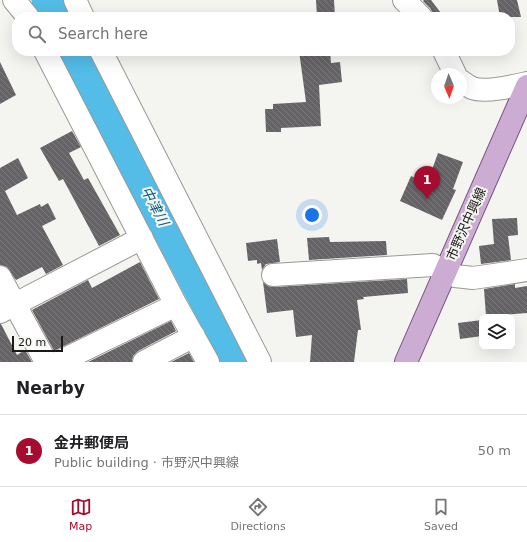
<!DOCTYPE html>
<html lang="en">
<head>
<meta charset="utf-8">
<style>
  :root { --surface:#fff; --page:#f6f6f6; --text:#202124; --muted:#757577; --line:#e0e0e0; --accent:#a60c2f }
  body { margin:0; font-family:"DejaVu Sans","Noto Sans JP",sans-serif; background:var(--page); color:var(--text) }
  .controls { position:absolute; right:12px; bottom:12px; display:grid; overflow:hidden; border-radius:8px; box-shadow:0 4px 16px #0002 }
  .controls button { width:36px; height:36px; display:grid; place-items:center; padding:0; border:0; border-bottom:1px solid var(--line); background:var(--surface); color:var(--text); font:20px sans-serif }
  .compass { position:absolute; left:431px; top:68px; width:36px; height:36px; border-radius:50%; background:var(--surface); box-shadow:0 4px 16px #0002; rotate:178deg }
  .scale { position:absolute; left:12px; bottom:10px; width:51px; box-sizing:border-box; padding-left:4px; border:2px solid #191918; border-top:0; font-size:11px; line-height:14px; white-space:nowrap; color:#191918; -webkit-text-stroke:3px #f4f4f0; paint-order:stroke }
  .you { position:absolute; left:312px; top:215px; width:14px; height:14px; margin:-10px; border:3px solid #fff; border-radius:50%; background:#1a73e8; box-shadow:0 0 0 6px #1a73e833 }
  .badge { display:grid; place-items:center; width:26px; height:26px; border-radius:50%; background:var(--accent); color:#fff; font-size:13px; font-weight:700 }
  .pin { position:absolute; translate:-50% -33px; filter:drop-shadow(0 1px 2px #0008) }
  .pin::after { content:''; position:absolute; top:21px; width:14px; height:12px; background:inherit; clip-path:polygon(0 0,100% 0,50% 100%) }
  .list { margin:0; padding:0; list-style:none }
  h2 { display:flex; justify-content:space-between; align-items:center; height:52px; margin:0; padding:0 16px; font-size:17px }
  h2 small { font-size:13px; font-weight:400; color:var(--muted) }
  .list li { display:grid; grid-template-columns:26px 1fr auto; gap:12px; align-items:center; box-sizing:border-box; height:72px; padding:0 16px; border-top:1px solid var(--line) }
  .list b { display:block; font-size:15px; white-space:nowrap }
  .list p { margin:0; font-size:13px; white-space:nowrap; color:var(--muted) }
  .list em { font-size:13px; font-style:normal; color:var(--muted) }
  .icon { flex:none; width:22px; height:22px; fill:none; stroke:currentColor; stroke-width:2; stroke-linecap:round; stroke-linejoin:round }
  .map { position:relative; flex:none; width:527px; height:362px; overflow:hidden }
  .search { position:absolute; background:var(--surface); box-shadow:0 4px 16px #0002; left:12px; right:12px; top:12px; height:44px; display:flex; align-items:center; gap:10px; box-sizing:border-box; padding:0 14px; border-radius:16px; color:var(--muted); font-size:15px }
  .sheet { height:124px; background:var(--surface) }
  nav { display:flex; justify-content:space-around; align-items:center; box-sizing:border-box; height:56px; border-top:1px solid var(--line); background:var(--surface); font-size:11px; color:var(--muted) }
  nav a { display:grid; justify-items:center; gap:2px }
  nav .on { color:var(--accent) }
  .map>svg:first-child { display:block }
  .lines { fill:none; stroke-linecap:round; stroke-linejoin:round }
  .river { stroke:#53bce7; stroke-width:31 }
  .building { fill:url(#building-back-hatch) }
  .minor-casing { stroke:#9a9995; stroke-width:24 }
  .major-casing { stroke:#785580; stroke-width:24 }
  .minor { stroke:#fff; stroke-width:22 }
  .major { stroke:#cdacd4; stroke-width:22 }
  .labels { text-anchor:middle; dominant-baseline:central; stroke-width:4; stroke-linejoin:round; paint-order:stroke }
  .street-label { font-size:13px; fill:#191918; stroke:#f4f4f0 }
  .water-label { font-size:14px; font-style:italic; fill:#075f7c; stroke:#f4f4f0 }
</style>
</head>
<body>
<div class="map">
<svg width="527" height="362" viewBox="0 0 527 362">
  <defs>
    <pattern id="building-back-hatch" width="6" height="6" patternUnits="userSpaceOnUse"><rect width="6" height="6" fill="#666366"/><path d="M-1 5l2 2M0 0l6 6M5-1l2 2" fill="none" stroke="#7b797b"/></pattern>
  </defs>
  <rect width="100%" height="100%" fill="#f4f4f0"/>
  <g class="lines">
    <path class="river" d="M47,0L56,17
      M74,51L237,362"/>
  </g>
  <path class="building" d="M316,0H334L335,17H317Z
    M424,0H431L444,17H433V13L430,8L423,1Z
    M497,0H517L521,17H500Z
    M299,51H330L331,63L340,62L342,82L319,85L321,126L281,128V132H266L265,109H273V104L306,102Z
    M0,62L16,95L0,104Z
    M72,131L81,147L69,153L84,180L88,178L120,235L99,246L63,179L59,181L40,148Z
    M438,153L463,162L453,189L456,190L442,220L400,201L411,176L424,182L426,177L429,178Z
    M18,158L28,178L5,191L17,215L40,204L41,207L48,203L56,219L42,226L63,265L46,274L42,267L16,280L7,267L0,265V168Z
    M517,218L518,235L508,236L511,260L481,264L479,246L494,244L492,219Z
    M329,237L330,242L386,241L387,255L309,260L307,238Z
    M277,239L280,262L266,264L262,270L261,263L257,264V260L248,261L246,243Z
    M140,262L159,299L54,351L32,310L88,280L92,288Z
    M407,279L408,293L363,297L364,299L357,300L361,330H358L354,362H310L312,335L296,337L293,310L267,313L263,282L268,286L274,287Z
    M515,284V288L527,286V313L486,316L484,289Z
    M482,320V336L460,339L458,323Z
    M171,321L176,331L138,351L133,356L132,362H88Z
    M0,324H1L17,355L25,350L32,362H0Z
    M189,353L194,362H171Z"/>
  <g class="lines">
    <defs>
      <path id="minor" d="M14,0L28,17
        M75,0L83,17
        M404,0L421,17
        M45,51L176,305L208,362
        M101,51L260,362
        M444,51L455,74
        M461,81C465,84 468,86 472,88C485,93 514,86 527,83
        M273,275L433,265L455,276L473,278L527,270
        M0,277L46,362
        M0,312L142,238
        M59,362L176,305
        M144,362L194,336"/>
      <path id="major" d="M406,362L527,86"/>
    </defs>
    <use href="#minor" class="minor-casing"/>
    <use href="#major" class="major-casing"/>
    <use href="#minor" class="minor"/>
    <use href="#major" class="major"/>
  </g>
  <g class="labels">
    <g class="street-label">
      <text transform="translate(466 224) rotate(-66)">市野沢中興線</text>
    </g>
    <g class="water-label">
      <text transform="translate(155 206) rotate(62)">中津川</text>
    </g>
  </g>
</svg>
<div class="controls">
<button><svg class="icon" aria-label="layers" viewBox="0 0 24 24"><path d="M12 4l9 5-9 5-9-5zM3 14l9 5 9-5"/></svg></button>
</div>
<svg class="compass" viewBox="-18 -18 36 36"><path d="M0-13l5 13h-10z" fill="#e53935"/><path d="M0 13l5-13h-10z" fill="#757577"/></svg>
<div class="scale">20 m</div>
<div class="you"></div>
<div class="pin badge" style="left:427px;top:199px">1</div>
<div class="search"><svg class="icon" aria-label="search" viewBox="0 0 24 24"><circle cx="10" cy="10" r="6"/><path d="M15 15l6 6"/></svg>Search here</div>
</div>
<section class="sheet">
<h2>Nearby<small></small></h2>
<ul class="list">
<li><span class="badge">1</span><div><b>金井郵便局</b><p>Public building · 市野沢中興線</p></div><em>50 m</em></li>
</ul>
</section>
<nav>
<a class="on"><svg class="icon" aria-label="map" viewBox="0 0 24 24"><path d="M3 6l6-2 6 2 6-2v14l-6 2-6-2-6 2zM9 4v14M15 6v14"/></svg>Map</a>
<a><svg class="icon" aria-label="directions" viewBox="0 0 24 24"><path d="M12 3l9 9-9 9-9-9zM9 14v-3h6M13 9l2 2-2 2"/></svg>Directions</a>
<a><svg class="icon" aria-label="saved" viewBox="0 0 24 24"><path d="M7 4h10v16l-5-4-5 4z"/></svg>Saved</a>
</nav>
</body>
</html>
